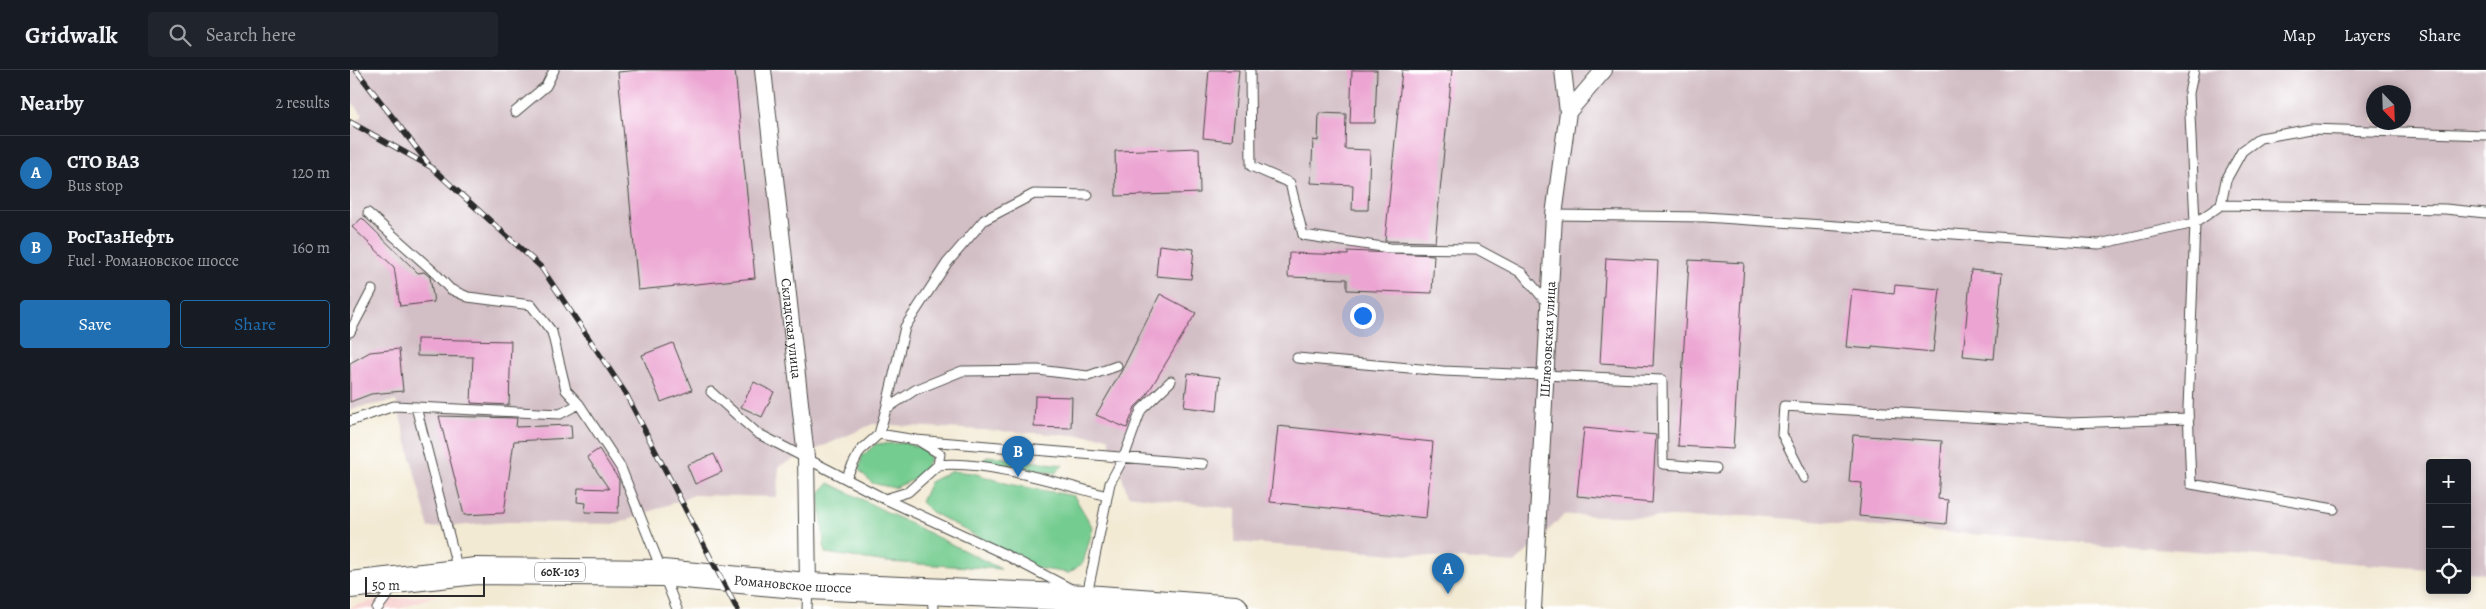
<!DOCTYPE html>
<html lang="en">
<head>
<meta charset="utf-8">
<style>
  :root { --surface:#171b24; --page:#20242c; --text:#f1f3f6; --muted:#9ea1a6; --line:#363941; --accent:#1f6fb2 }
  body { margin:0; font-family:Alegreya,serif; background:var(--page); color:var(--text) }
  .controls { position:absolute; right:15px; bottom:15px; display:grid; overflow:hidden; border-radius:5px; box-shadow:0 2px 8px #0003 }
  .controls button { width:45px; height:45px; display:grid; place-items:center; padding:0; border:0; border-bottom:1px solid var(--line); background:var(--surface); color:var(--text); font:25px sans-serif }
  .compass { position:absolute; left:2016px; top:15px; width:45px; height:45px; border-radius:50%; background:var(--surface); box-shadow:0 2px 8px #0003; rotate:157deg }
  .scale { position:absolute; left:15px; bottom:12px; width:120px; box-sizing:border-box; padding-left:5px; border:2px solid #2b2b2b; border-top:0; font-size:14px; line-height:18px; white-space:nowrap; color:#2b2b2b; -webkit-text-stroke:4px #fff; paint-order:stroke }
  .you { position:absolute; left:1012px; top:245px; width:18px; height:18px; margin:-12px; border:4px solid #fff; border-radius:50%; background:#1a73e8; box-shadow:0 0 0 8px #1a73e833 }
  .badge { display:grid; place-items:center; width:32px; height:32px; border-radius:50%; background:var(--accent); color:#fff; font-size:16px; font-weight:700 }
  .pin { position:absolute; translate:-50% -41px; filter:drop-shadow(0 1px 2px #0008) }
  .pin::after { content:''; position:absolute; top:26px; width:18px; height:15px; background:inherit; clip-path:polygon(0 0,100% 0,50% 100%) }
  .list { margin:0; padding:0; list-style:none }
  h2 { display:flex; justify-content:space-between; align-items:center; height:65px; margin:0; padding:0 20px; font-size:21px }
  h2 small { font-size:16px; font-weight:400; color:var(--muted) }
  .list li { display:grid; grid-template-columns:32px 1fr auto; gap:15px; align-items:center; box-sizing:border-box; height:75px; padding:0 20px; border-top:1px solid var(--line) }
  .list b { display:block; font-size:19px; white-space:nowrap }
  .list p { margin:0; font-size:16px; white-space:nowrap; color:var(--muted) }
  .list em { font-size:16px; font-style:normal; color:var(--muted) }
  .actions { display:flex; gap:10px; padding:15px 20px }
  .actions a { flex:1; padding:11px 0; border:1px solid var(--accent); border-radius:5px; text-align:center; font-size:18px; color:var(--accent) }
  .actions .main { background:var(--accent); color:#fff }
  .icon { flex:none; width:28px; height:28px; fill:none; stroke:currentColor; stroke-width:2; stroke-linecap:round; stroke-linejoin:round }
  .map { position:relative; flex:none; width:2136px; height:539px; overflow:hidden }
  header { display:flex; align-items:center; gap:30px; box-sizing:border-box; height:70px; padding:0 25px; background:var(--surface); border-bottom:1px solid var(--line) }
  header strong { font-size:24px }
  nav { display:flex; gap:28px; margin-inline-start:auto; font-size:18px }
  .search { width:350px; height:45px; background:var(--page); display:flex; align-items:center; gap:12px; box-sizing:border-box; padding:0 18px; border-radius:5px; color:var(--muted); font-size:19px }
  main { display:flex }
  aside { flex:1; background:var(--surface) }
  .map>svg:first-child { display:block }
  .built { fill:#f7d0cf }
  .industrial { fill:#d2bec5; fill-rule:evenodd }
  .green { fill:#75cc90; stroke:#507c5e }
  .building { fill:#eca5d2 }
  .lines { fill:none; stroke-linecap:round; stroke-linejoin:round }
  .lane-casing { stroke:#494844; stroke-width:11 }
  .street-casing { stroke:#494844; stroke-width:18 }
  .primary-casing { stroke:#494844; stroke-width:28 }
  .lane { stroke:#fff; stroke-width:9 }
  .street { stroke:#fff; stroke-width:16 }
  .primary { stroke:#fff; stroke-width:26 }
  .rail-casing { stroke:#2b2b2b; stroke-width:5.5 }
  .rail { stroke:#fff; stroke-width:4; stroke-dasharray:11; stroke-linecap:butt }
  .labels { text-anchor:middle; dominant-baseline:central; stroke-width:5; stroke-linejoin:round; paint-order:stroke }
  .shield { fill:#fff; stroke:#6b6b6b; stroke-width:1 }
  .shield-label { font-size:12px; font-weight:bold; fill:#2b2b2b }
  .street-label { font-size:14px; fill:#2b2b2b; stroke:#fff }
</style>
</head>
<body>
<header>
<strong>Gridwalk</strong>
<div class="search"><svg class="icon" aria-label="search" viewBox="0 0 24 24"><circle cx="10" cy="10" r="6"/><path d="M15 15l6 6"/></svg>Search here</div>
<nav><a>Map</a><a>Layers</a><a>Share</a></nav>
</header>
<main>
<aside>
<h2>Nearby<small>2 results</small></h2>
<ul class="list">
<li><span class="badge">A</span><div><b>СТО ВАЗ</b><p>Bus stop</p></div><em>120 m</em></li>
<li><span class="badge">B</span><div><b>РосГазНефть</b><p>Fuel · Романовское шоссе</p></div><em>160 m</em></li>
</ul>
<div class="actions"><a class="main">Save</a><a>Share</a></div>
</aside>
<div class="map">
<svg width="2136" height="539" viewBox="0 0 2136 539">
  <rect width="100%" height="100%" fill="#fff"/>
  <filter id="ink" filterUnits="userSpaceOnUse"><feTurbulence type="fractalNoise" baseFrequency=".02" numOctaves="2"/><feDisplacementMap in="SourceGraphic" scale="10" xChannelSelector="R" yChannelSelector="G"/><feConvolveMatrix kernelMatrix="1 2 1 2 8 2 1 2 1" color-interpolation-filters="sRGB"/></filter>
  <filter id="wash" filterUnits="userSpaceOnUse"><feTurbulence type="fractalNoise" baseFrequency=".0096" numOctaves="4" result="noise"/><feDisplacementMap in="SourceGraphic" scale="20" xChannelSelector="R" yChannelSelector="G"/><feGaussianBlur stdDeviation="1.12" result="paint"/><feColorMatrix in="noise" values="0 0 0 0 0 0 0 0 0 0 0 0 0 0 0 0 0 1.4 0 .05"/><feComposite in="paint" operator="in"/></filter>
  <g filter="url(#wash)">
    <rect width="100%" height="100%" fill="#f3ead4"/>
    <path class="built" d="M87,525L49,539H0V537L27,530Z"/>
    <path class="industrial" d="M0,0H2136V503L2117,501V393H2080V499L1529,457L1396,445L1369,448L1214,445L1165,493L885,472V439L778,425L758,367L523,354L429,396L427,427L344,425L267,454L157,452L79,458L46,331L9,337L0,341V59L13,45L0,30ZM2024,22H2054V52H2024Z"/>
    <path class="green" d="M554,373L574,379L580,389L570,407L544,418L522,413L509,400L512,386L526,374Z
      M638,386L713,395L706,403L631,392Z
      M602,401L623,403L659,414L724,426L743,458L733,493L719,503L686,498L581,442L571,432L580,412Z
      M479,413L651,499L537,492L475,483L469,424Z"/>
    <g id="blocks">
      <path class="building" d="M290,0H385L405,208L288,220L268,2Z
        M859,0H889L882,71L853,68Z
        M1002,0H1027L1025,53H1000Z
        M1052,0H1102L1085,172L1035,171Z
        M969,43L996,44L995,79L1020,80L1018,140H1002L1003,115L961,113L963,70L968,71Z
        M849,78L850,123L766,126L765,81Z
        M12,148L68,203L74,202L80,207L84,232L50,236L44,197L2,157Z
        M809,175L844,179L841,209L806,206Z
        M998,181L1084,185L1082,223L997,220V209L938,207L939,183L998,185Z
        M1256,188L1308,191L1303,296L1250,293Z
        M1339,190L1394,193L1383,379L1328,376Z
        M1621,200L1652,203L1644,289L1613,286Z
        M1545,215L1590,219L1583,282L1522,276V279L1496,277L1502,219L1544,224Z
        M810,224L846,243L796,326L785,337L777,358L746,345L772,300Z
        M67,269L161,271L159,335L121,333L123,287L67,286Z
        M323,273L342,320L311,332L292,285Z
        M49,279L53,321L21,324L0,332V293L20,282Z
        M838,303L870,307L867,341L834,337Z
        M404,312L424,322L412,347L391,337Z
        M685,326L722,327L721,358L684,357Z
        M89,346L167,348L166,357L221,355L222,368L164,371L154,443L114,445Z
        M928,356L1083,372L1076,448L920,432Z
        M1234,358L1306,365L1302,433L1227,426Z
        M1503,365L1592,371L1588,429L1598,430L1596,454L1509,446L1512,413L1499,412Z
        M249,379L269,410L268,443L235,442L236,433L227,432L228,418L259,419L237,387Z
        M364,384L372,402L345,414L337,395Z"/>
    </g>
  </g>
  <g filter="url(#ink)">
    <use href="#blocks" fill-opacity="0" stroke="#494844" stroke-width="1"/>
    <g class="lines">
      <defs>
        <path id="lane" d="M900,0L901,96L940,113L953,165L1039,178L1127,179L1172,203L1199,235
          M165,42L196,16L204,0
          M1871,135L1876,110L1892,81L1910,68L1961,59L2136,65
          M18,143L84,202L100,219L118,227L181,235L202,262L216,320L229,334
          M1204,145L1355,147L1749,174L1845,153L1839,23L1844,0
          M0,262L22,220
          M947,288L1093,301L1312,310L1313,394L1366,398
          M361,322L407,363L535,429L652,483L721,519
          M66,337L108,500
          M536,339L555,257L597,193L634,150L684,124L738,125
          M0,351L44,336L210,344L229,334L271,398L327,539
          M529,364L536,339L565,320L612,301L688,300L738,306L767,296
          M588,395C637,390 708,413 757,426
          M496,408L510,381L529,364L566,370L853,394
          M1454,408L1432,364L1434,336L1718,353L1839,349
          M535,429L558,422L588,395L590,384L569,371
          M1984,439L1841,414L1838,339L1845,153L1871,135L2095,139L2136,143
          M582,523L583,539
          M737,525L760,413L774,387L791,340L821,311
          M27,539L45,515
          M457,539L458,519"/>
        <g id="street">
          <path id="s1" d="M413,0L456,387L458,516"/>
          <path d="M1218,42L1254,0"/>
          <path id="s2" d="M1183,539L1204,145L1218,42L1213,0"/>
        </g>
        <g id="primary">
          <path id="s3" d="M0,515L126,501L312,503L458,516L736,528L885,539"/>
        </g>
      </defs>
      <use href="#lane" class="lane-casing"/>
      <use href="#street" class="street-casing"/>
      <use href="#primary" class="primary-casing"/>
      <use href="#lane" class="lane"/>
      <use href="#street" class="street"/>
      <use href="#primary" class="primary"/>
      <defs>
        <path id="rail" d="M6,0L78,93
          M0,52L81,97L191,197L276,324L387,539"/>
      </defs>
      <use href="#rail" class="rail-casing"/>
      <use href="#rail" class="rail"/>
    </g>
  </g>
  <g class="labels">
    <rect class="shield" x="185" y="492.5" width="50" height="19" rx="4"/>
    <g class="shield-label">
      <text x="210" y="502">60К-103</text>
    </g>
    <g class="street-label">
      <text stroke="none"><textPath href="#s1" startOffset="260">Складская улица</textPath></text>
      <text stroke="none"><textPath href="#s2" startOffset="270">Шлюзовская улица</textPath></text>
      <text stroke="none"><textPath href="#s3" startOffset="444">Романовское шоссе</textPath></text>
    </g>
  </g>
</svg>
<div class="controls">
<button>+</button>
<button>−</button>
<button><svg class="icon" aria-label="locate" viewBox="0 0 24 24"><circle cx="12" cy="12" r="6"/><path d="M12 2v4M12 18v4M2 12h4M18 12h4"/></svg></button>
</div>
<svg class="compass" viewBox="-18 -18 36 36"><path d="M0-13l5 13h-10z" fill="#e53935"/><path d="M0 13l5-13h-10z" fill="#9ea1a6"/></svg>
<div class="scale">50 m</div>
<div class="you"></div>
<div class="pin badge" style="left:1098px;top:524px">A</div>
<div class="pin badge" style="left:668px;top:407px">B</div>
</div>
</main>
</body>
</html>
